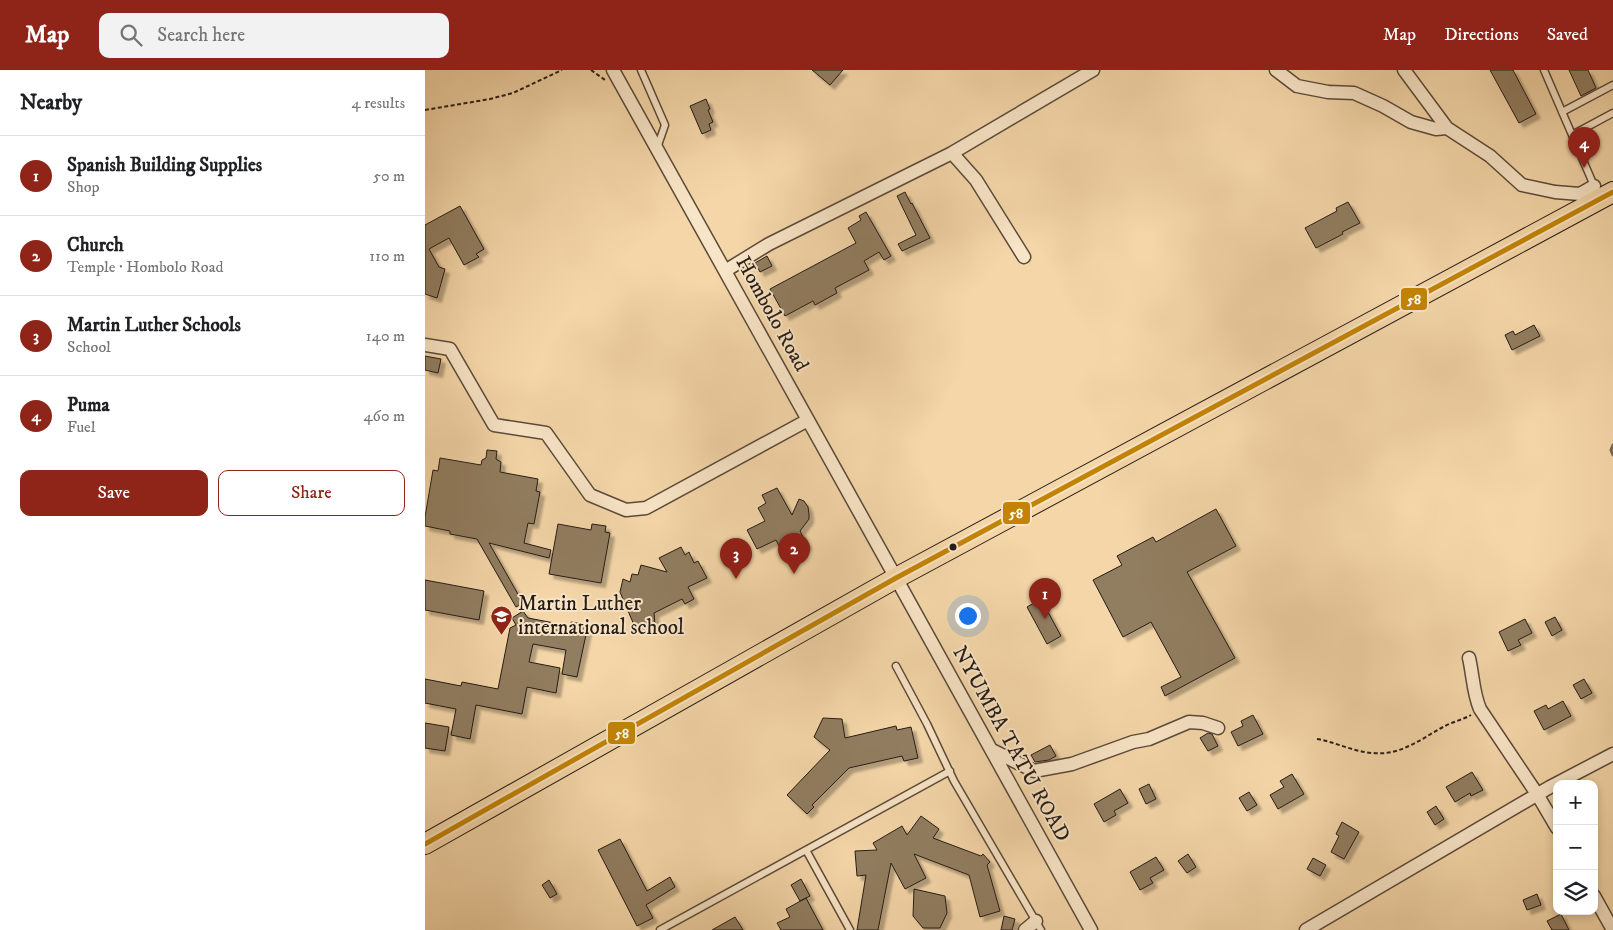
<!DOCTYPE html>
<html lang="en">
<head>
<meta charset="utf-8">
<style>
  :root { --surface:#fff; --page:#f2f2f2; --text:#202124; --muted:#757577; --line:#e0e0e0; --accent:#8f2418 }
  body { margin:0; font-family:"IM FELL DW Pica",serif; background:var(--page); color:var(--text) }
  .controls { position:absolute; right:15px; bottom:15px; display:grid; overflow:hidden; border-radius:10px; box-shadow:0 2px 8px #0003 }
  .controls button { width:45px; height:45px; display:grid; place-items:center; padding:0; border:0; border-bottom:1px solid var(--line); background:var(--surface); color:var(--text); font:25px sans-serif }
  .you { position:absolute; left:542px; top:545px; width:18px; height:18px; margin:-12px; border:4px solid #fff; border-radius:50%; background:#1a73e8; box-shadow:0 0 0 8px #1a73e833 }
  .badge { display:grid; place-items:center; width:32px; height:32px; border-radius:50%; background:var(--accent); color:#fff; font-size:16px; font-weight:700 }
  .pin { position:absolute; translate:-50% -41px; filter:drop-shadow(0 1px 2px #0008) }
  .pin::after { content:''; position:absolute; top:26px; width:18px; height:15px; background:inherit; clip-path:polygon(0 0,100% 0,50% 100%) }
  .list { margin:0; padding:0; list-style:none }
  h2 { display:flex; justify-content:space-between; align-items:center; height:65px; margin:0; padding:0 20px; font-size:21px }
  h2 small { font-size:16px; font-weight:400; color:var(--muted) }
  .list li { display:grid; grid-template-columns:32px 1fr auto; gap:15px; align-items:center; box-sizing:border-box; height:80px; padding:0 20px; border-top:1px solid var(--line) }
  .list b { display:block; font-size:19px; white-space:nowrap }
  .list p { margin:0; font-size:16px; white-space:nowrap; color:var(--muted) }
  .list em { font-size:16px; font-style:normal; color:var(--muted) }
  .actions { display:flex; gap:10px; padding:15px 20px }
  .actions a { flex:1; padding:11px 0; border:1px solid var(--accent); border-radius:10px; text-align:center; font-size:18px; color:var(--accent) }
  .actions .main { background:var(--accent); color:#fff }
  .icon { flex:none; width:28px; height:28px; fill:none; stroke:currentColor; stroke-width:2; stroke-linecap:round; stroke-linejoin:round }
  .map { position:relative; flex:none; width:1188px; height:860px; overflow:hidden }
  header { display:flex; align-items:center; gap:30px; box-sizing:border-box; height:70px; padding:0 25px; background:var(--accent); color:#fff }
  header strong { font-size:24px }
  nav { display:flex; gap:28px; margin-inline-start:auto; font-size:18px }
  .search { width:350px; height:45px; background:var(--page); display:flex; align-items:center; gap:12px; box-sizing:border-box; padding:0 18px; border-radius:10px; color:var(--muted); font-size:19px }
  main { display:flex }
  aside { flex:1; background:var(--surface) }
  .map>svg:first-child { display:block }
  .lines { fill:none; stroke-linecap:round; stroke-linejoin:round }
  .stream { stroke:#78664f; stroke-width:3 }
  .building { fill:#917d61; stroke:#261c15; filter:url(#shadow) }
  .service-casing { stroke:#5a4a3a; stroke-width:9 }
  .minor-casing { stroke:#5a4a3a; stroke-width:15 }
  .trunk-casing { stroke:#261c15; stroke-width:22 }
  .path { stroke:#261c15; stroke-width:2; stroke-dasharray:4 2.5; stroke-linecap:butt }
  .service { stroke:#f8e4c6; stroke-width:6 }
  .minor { stroke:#f8e4c6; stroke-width:12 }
  .trunk { stroke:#f4d6a8; stroke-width:20 }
  .bus-1-casing { stroke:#f8e4c6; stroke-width:9 }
  .bus-1 { stroke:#c38405; stroke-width:5 }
  .bus-dot { fill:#261c15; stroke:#f8e4c6; stroke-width:2 }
  .labels { text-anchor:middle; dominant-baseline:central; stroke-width:4; stroke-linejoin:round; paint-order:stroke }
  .street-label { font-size:21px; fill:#261c15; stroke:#f8e4c6 }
  .poi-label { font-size:21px; fill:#261c15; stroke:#f8e4c6; text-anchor:start }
  .line-badge { stroke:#f8e4c6; stroke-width:2 }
  .badge-label { font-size:14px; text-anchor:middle; font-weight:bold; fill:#fff }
</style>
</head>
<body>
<header>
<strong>Map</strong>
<div class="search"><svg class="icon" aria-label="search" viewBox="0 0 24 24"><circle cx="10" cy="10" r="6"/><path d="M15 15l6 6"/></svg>Search here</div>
<nav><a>Map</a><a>Directions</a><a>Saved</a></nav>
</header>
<main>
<aside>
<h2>Nearby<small>4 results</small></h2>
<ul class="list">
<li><span class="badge">1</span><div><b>Spanish Building Supplies</b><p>Shop</p></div><em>50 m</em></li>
<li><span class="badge">2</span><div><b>Church</b><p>Temple · Hombolo Road</p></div><em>110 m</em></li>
<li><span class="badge">3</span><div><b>Martin Luther Schools</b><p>School</p></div><em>140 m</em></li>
<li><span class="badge">4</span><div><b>Puma</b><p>Fuel</p></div><em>460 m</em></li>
</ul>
<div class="actions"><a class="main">Save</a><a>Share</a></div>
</aside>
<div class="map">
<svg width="1188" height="860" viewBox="0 0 1188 860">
  <defs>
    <filter id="shadow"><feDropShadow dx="4.5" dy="4.5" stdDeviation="1" flood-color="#0004"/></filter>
  </defs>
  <rect width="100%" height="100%" fill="#f4d6a8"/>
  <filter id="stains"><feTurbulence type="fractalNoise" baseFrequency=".004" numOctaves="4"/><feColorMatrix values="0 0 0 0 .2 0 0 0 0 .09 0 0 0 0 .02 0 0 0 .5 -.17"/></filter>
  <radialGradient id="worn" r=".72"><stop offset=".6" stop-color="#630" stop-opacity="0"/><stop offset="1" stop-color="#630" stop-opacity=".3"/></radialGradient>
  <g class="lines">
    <path class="stream" d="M1188,375L1186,380L1188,385"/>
  </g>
  <path class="building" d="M387,0H418L405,15Z
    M1065,0H1088L1111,44L1094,53Z
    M1144,0H1163L1171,18L1156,26Z
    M281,29L285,39L283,40L288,52L284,54L286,60L277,64L265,36Z
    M480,122L486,134L487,133L505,168L477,181L473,174L491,165L472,126Z
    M923,132L935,153L917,162L918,164L891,178L880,158L912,141L911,138Z
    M35,136L59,179L51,184L54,187L39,195L24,168L4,179L14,197L20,199L12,228L0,224V155Z
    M441,142L466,186L459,190L454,182L439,191L444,200L410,218L412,223L390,235L388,231L360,246L345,219L431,173L423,158L436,150L434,146Z
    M342,186L347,196L335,202L330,193Z
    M1109,255L1115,266L1087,280L1080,265L1088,261L1090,265Z
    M0,286L16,289L13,303L0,300Z
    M62,380L72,381L71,389L76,392L75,402L113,409L111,421L115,422L109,454L103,453L99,473L126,480L124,488L64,473L98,533L91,537L52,469L25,464V461L0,456V447L8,400L13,401L15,388L56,395L57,390L61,388Z
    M352,418L367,445L374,429L379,431L383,437L384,444V449L375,461L382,475L360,487L351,470L332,479L322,460L340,451L333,438L341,433L337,425Z
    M791,439L811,476L762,502L810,588L740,626L736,617L756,607L726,552L698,567L668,510L697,495L692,486L728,467L731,472Z
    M133,454L166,460L167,454L181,456L180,462L185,463L176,513L124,504Z
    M256,477L260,485L264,482L269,493L273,491L282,508L263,517L269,529L260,534L257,529L229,543L230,555H209L195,522L198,509L205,512L207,504L213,505L216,495L242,502L234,488Z
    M0,510L59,521L54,550L0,540Z
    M616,529L636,566L622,574L602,537Z
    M98,541L103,548L145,556L146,552L163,555L152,607L137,604L141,580L108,574L104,592L135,598L131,623L102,617L97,644L51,635L45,669L26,665L31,639L0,633V609L36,616L37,612L73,619L85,558L91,555L87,548Z
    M1130,547L1137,560L1127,566L1120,552Z
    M1100,549L1107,563L1093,570L1096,575L1083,581L1074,562Z
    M1159,609L1167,623L1156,629L1148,615Z
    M1138,631L1146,646L1119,660L1109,641L1121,635L1123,639Z
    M828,645L838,664L813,676L806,662L818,656L816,651Z
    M398,648L417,649L420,668L471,656L472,660L486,657L493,688L479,691L477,686L424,698L387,735L389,737L382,744L362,725L405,680L389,667Z
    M0,653L24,657L20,681L0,678Z
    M783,663L787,664L793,676L783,681L775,668Z
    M625,675L631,686L624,690L610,692L606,685Z
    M1047,702L1058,720L1046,726L1045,723L1030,732L1021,717Z
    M867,704L879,724L853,739L845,725L859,717L855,711Z
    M724,714L731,729L721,734L714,719Z
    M695,719L703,733L689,741L691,745L679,752L669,734Z
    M824,722L832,735L822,741L814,728Z
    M1011,736L1019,749L1010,755L1002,742Z
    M496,746L514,759L508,768L556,786L558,784L565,792L562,795L575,841L555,847L544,805L489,784L501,808L480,819L466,793L453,860H432L441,805L432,806L430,781L452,780L448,773L477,756L482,765Z
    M917,752L934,762L919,789L906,782L914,766L911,764Z
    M195,769L222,821L245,807L250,817L221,835L228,848L212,856L173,780Z
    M763,784L771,797L762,803L753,791Z
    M731,787L739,800L725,808L728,813L715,820L705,802Z
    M888,788L901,795L895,806L882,799Z
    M376,809L385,826L375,831L366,815Z
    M124,810L132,824L125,828L117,815Z
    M489,819L520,826L522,843L515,858H498L488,846Z
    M1112,824L1116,835L1102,840L1098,830Z
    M381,828L398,860H356L352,853L365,847L361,839Z
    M1136,844L1144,860H1127L1122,851Z
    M579,846L590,849L587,860H576Z
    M310,847L318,860H287Z"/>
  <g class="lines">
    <defs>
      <path id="service" d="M216,0L240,55L232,78
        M1119,0L1170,118
        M1137,42L1188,15
        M1147,65L1188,43
        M471,596L502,654L529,711L616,860
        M381,780L425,860
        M235,860L525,701"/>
      <path id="minor" d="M188,0L471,508L666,860
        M851,0L872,16L903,22L929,23L958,36L986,52L1011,59L1022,58
        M979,0L1022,58L1065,86L1097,115L1130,122L1155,124L1169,116
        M527,83L551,110L599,187
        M300,201L344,174L527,83L668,0
        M0,275L25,279L69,355L121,363L165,425L201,440L221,438L383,350
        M1044,588C1048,605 1048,623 1055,639L1112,724L1132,758
        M567,680L609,701L647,694L708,672L724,669L764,652L778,653L793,658
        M1169,826L1188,860
        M600,860L611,851
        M881,860L1125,717L1188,684"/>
      <path id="trunk" d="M0,774L471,508L1188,122"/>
    </defs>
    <use href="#service" class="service-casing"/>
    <use href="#minor" class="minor-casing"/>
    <use href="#trunk" class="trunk-casing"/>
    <path class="path" d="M166,0L180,10
      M0,40L65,29L88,23L137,0
      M892,669C911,672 928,682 948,683C975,686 996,669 1018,657C1027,652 1037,650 1046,645"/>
    <use href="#service" class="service"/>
    <use href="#minor" class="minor"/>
    <use href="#trunk" class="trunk"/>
    <defs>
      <path id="bus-1" d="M0,774L471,508L1188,122"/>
    </defs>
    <use href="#bus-1" class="bus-1-casing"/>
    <use href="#bus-1" class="bus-1"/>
  </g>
  <defs>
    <symbol id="school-pin" viewBox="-11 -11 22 30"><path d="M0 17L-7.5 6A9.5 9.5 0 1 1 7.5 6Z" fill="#8f2418" stroke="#f8e4c6"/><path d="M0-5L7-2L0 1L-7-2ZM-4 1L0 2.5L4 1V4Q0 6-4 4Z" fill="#fff"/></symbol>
  </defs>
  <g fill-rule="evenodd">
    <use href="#school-pin" x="64" y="534" width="25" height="34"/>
  </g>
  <circle class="bus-dot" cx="528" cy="477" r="4.5"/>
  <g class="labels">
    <g class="street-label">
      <text transform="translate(347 244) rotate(61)">Hombolo Road</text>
      <text transform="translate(586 674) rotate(61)">NYUMBA TATU ROAD</text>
    </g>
    <g class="poi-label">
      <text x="93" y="534">Martin Luther<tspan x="93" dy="24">international school</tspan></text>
    </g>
  </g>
  <g class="line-badge">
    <rect x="975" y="217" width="28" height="24" rx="5" fill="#c38405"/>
    <rect x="577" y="431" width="29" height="24" rx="5" fill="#c38405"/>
    <rect x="182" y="651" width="29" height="24" rx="5" fill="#c38405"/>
  </g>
  <g class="badge-label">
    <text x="989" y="234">58</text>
    <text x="591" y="448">58</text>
    <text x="197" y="668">58</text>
  </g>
  <rect width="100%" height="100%" filter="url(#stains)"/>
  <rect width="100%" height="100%" fill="url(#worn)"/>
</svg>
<div class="controls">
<button>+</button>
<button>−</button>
<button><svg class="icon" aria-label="layers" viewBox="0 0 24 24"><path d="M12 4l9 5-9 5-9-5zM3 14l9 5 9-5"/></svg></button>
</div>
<div class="you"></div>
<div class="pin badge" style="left:620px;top:549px">1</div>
<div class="pin badge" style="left:369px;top:504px">2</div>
<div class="pin badge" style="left:311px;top:509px">3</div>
<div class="pin badge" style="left:1159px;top:98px">4</div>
</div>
</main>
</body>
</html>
